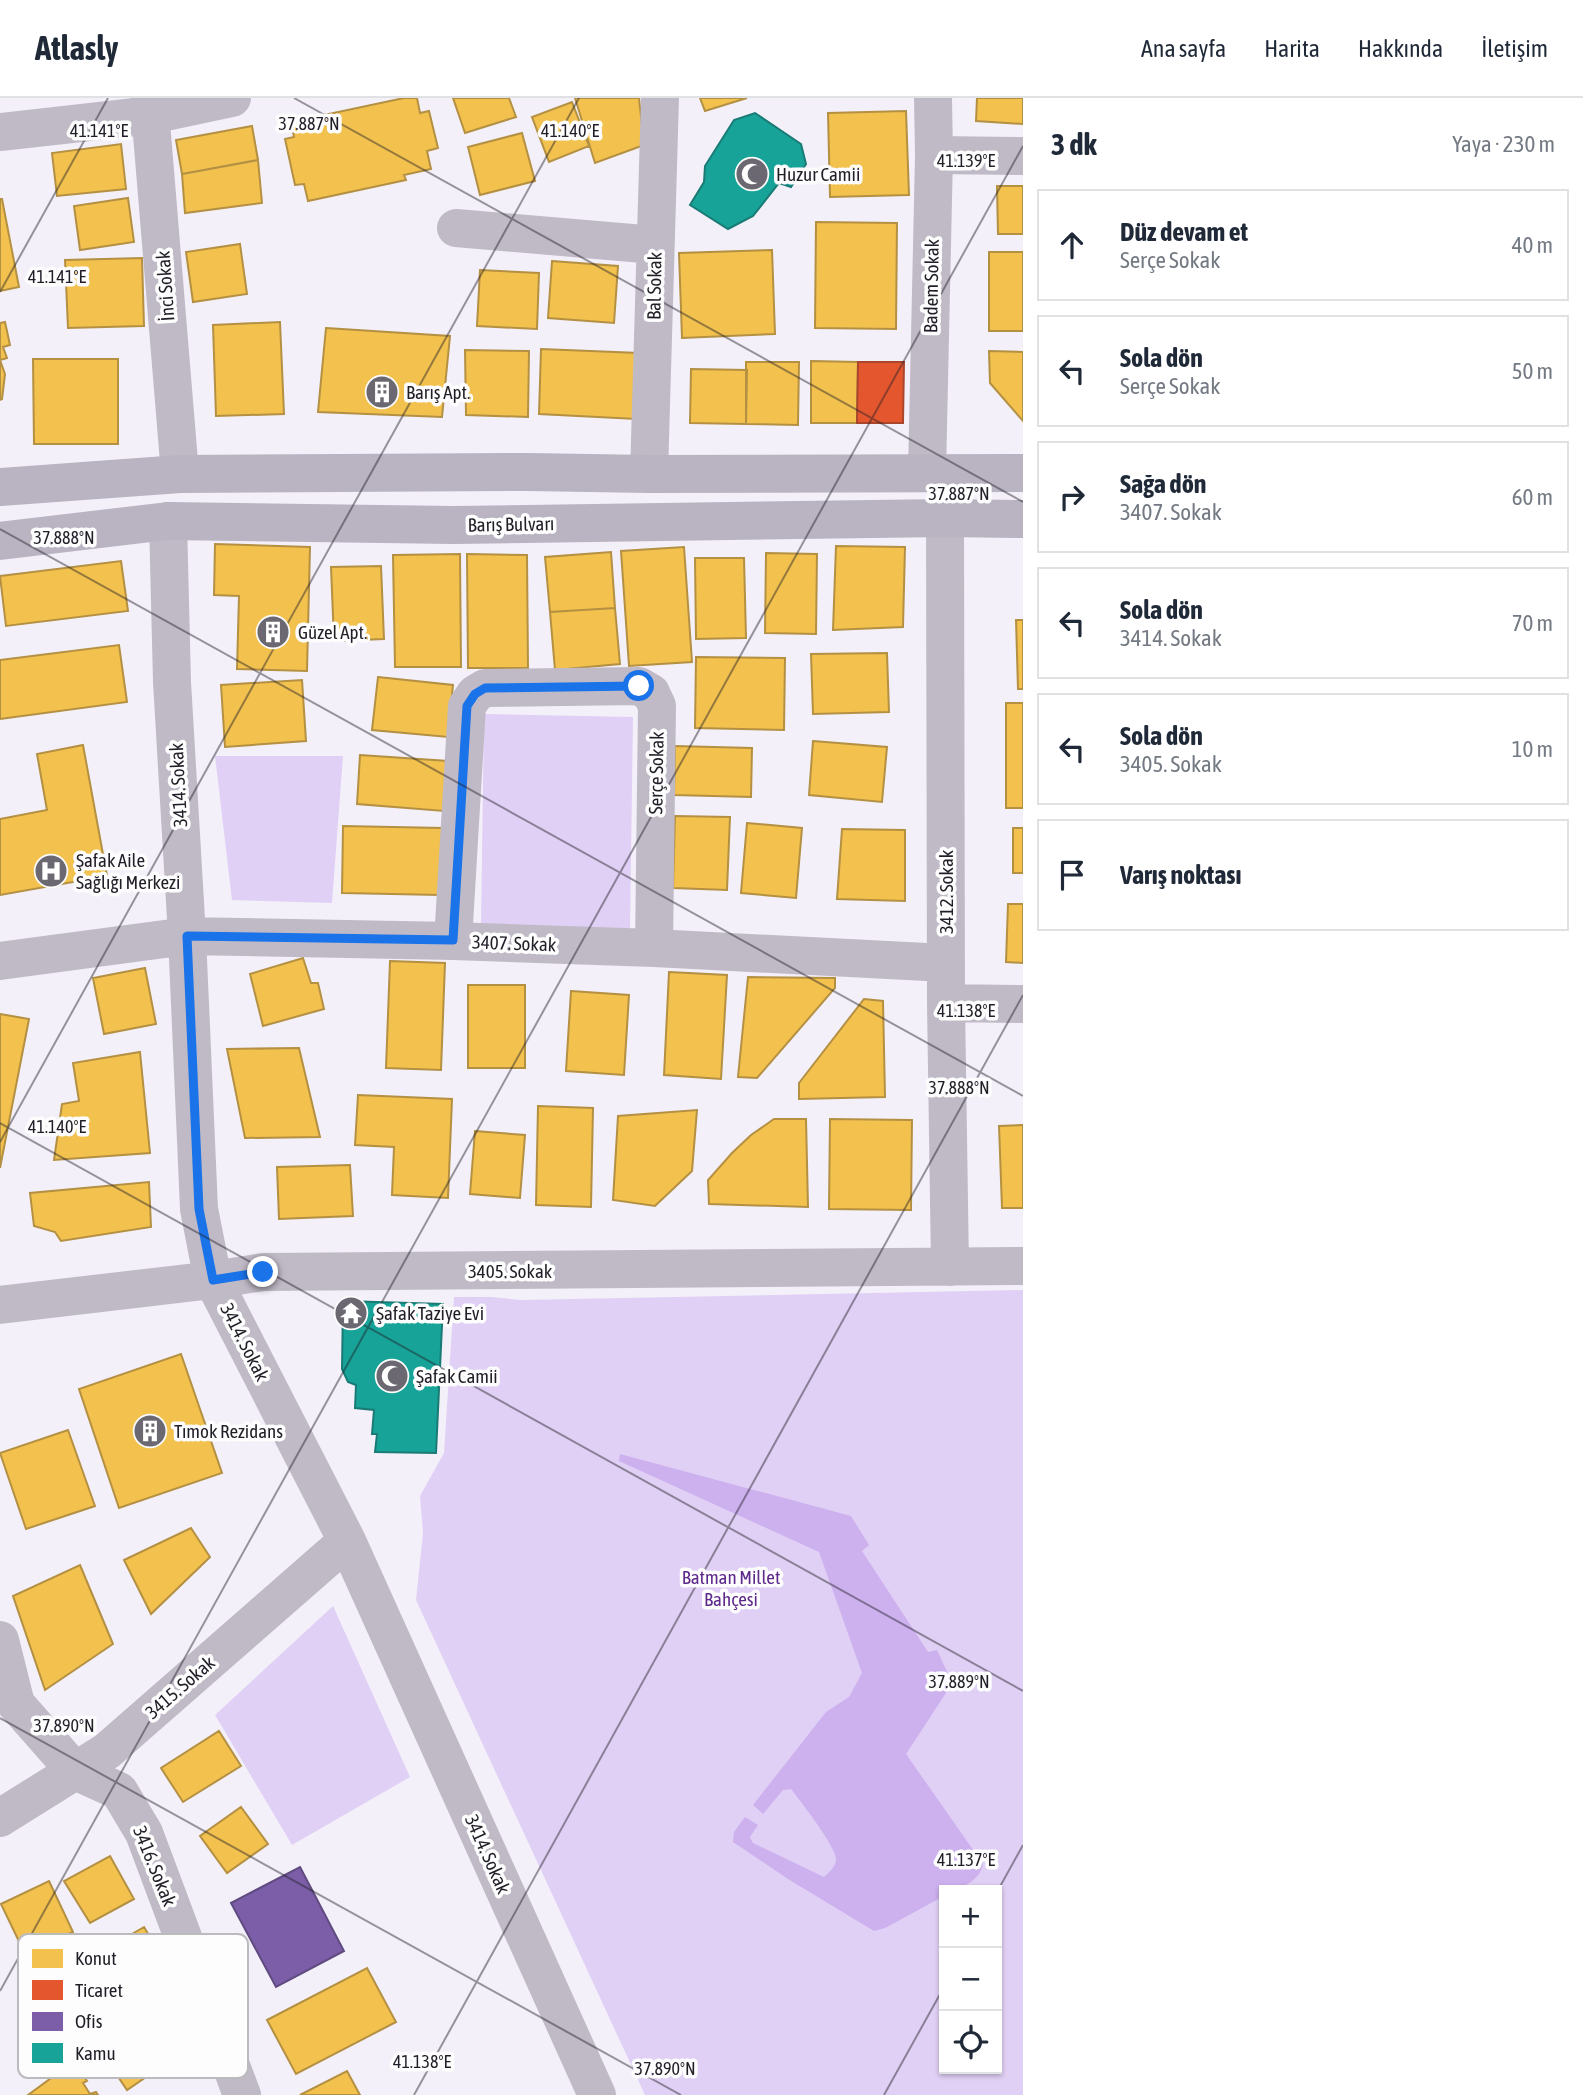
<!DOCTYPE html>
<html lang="tr">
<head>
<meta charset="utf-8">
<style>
  :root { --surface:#fff; --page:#f6f6f7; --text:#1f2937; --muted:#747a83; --line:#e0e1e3 }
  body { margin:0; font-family:"Asap Condensed",sans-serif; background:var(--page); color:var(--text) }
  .controls { position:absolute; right:21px; bottom:21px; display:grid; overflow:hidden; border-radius:0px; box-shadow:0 2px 5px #0004 }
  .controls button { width:63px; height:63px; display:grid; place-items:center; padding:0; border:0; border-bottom:2px solid var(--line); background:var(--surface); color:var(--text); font:35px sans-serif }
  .stop { position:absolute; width:21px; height:21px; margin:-16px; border:5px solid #1a73e8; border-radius:50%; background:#fff }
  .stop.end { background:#1a73e8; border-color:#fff; box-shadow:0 2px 7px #0008 }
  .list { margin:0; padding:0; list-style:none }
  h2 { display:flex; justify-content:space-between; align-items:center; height:91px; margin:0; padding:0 28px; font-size:30px }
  h2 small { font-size:23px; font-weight:400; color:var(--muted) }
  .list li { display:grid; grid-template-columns:46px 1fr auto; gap:21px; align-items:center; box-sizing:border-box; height:112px; margin:0 14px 14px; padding:0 14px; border:2px solid var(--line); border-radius:0px }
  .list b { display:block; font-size:26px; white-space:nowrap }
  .list p { margin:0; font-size:23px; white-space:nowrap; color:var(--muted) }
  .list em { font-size:23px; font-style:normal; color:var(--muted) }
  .icon { flex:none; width:38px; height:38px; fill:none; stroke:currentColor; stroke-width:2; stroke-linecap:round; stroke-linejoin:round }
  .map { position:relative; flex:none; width:1023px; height:1997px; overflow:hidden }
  header { display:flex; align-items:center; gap:42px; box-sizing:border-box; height:98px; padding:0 35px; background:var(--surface); border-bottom:2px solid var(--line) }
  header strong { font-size:33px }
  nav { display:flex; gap:38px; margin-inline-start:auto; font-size:24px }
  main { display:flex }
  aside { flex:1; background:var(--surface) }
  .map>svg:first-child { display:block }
  .green { fill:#e0d0f5; fill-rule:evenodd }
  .water { fill:#cdb0ee }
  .homes { fill:#f2c14e; stroke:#b49043; stroke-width:2 }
  .shops { fill:#e4572e; stroke:#aa462c; stroke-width:2 }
  .offices { fill:#7b5ea7; stroke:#604b81; stroke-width:2 }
  .public { fill:#17a398; stroke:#1a7b76; stroke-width:2 }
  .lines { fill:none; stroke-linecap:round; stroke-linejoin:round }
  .minor { stroke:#c0bac7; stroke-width:38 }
  .major { stroke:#b9b3c2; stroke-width:38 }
  .route { stroke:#1a73e8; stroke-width:9 }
  .ticks { fill:none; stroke:#221e28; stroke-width:2; stroke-opacity:0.45 }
  .labels { text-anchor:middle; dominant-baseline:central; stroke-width:7; stroke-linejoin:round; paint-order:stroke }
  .poi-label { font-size:19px; fill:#221e28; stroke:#fdfdfd; text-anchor:start }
  .street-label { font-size:19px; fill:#221e28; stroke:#fdfdfd }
  .park-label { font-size:19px; fill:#5d298b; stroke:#fdfdfd }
  .key { fill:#fdfdfd; stroke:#bbbabd; stroke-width:2 }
  .key-label { font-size:19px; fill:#221e28 }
  .ticks-label { font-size:18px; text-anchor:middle; fill:#221e28; stroke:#fdfdfd; stroke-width:7; stroke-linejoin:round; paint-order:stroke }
</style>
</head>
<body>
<header>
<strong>Atlasly</strong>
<nav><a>Ana sayfa</a><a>Harita</a><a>Hakkında</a><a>İletişim</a></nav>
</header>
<main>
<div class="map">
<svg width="1023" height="1997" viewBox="0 0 1023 1997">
  <rect width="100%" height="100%" fill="#f4f0f9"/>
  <path class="green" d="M484,616L633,619L630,832L481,829Z
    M215,658H343L332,805L232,802Z
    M1023,1192V1997H645L416,1502L423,1435L420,1398L444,1355L454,1199H492L521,1202ZM944,1792H997V1971H944Z
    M333,1508L410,1679L292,1747L215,1617Z"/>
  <path class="water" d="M620,1356L851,1418L869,1447L862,1453L928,1554L937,1552L949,1578L946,1595L906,1656L983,1766C980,1783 960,1792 944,1792V1798L885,1830L874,1833L788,1781L733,1744L734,1734L745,1719L758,1727L750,1739L753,1745L824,1779C829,1774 836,1769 836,1761C835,1747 801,1704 791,1691L783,1692L763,1716L753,1707L826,1614L849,1599L862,1575L819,1454L619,1363Z"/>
  <path class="homes" d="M404,0H417L420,15L429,13L438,50L427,53L431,71L404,77L406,82L308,103L304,86L295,87L285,41L294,39L291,24Z
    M453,0H509L516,19L465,35Z
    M575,0H639L644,47L595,65Z
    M700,0H747L705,13Z
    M977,0H1023V26L976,23Z
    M572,4L589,48L549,64L532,19Z
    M906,13L909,97L830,99L828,15Z
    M252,28L258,62L182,76L176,42Z
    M522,35L535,83L480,97L468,49Z
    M121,46L126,91L57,98L52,55Z
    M258,62L262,105L185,115L182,76Z
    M997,88H1023V136H998Z
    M128,100L134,144L80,152L74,108Z
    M0,101H2L19,189L0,193Z
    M816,124L897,125L896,231L815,230Z
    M240,146L247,196L193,204L186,154Z
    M772,152L775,236L682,240L679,155Z
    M989,154H1023V233H989Z
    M142,160L144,228L68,230L65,162Z
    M552,163L618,168L614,225L548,220Z
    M480,172L539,175L537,231L477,228Z
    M5,224L10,247L3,249L7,260L0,262L5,276L2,301L0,302V225Z
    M280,224L284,316L216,318L213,227Z
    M326,230L450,238L442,319L318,314Z
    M541,251L639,255L636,321L539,316Z
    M465,252L529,253L528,319L466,317Z
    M989,253L1023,254V323L990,285Z
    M33,261H118V346H34Z
    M811,263L858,264L857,325H811Z
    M746,264H799L798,327L746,326Z
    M691,271L747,272L746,326L690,325Z
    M215,446L310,449L307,573L237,571L239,498L214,497Z
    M836,448L905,449L903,529L833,532Z
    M684,449L692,564L629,568L621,453Z
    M611,454L615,510L550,514L545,459Z
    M766,455L817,456L816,536L765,535Z
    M460,456L461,569H395L393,457Z
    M467,456L527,457L528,570H468Z
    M695,460H744L746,540L696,541Z
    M121,463L128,513L6,528L0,478Z
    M381,468L384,541L334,543L331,469Z
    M615,510L620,566L555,572L550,514Z
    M1016,522H1023V591H1018Z
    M119,547L127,604L0,621V562Z
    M887,555L889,614L813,616L811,556Z
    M696,559L785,560L784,632L695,630Z
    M378,579L453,587L448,639L372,632Z
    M302,582L306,643L225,649L221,587Z
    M1006,605H1023V710H1006Z
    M813,643L887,649L882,704L809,697Z
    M83,647L107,778L0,797V721L47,712L37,656Z
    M675,648L752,650L751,699L674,697Z
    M360,657L448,663L444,713L357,706Z
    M675,718L730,719L727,792L673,790Z
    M747,725L802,730L796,800L741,795Z
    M343,728L443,730L440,797L342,795Z
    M1013,730H1023V775H1013Z
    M842,731L905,732V803L837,801Z
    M1008,806H1023V865L1006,864Z
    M303,860L311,885H318L324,911L263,928L250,876Z
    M390,863L445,865L441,972L386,970Z
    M145,870L156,926L104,936L93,880Z
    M669,874L727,877L721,981L664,977Z
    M748,879L835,880V890L757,980L738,979Z
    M468,887H525V970H468Z
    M571,893L629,897L624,977L566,973Z
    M864,901L883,903L885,999L799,1001V985Z
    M0,916L29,921L0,1070Z
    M299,950L320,1039L245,1040L227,951Z
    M140,954L150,1055L54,1062L62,1006L79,1003L73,965Z
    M358,997L452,1001L448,1100L392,1097L394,1049L355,1047Z
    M538,1008L593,1010L591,1109L536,1107Z
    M697,1012L692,1073L655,1108L613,1102L618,1018Z
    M774,1021H806L808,1109L709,1106L708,1082L732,1055L751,1037Z
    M830,1021L912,1022L911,1112L829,1111Z
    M1023,1027V1110H1002L999,1028Z
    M475,1033L525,1037L520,1100L470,1096Z
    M350,1067L353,1118L279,1121L277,1069Z
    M149,1084L151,1129L61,1143L55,1134L34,1128L30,1095Z
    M181,1256L222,1375L119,1410L79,1291Z
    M68,1332L95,1408L26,1431L0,1355Z
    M191,1430L210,1459L151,1516L124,1462Z
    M80,1467L113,1546L45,1592L13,1498Z
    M219,1633L241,1668L183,1704L161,1670Z
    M241,1709L268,1746L227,1775L200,1738Z
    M110,1758L134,1801L90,1825L64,1783Z
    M49,1783L73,1834L25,1856L1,1806Z
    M144,1829L174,1879L76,1936L46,1886Z
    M367,1870L396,1924L296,1976L267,1922Z
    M160,1906L190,1949L127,1992L98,1949Z
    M73,1964L87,1983L83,1985L90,1996L96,1994L98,1997H28Z
    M347,1973L360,1997H300Z"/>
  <path class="shops" d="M858,264H904L903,325H857Z"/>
  <path class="offices" d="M300,1769L344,1853L276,1889L231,1805Z"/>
  <path class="public" d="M755,15L801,46L806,66L791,89L779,85L753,118L728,131L690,107L704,84L705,68L734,22Z
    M343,1203L443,1206L436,1355L375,1354L377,1336H372L374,1312L355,1310L356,1287L348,1284L342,1271Z"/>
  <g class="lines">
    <path class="minor" d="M149,0L180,376
      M0,34L152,17L232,0
      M934,57L1023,58
      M456,130L655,147
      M927,375L934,57L933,0
      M649,376L660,0
      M945,420L946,905L950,1169
      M168,423L172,584L187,838L199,1111L213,1182L347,1443L597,1997
      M453,843L467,608L475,596L485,590L639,588L651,595L657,608L654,850
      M0,863L187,838L453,843L654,850L946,865
      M946,905L1023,906
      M0,1207L213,1182L263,1174L1023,1168
      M0,1542L16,1606L75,1673L119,1693L144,1735L242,1997
      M0,1720L107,1653L347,1443"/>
    <path class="major" d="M0,389L180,376L528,374L649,376L1023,375
      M0,443L168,423L454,427L945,420L1023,421"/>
  </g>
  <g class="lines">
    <path class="route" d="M263,1174L213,1182L199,1111L187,838L453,842L467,608L475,596L485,590L639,588"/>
  </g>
  <path class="ticks" d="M294,0L1023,404M0,194L108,0M0,431L1023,998M0,1025L1023,1593M0,1044L579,0M0,1620L681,1997M997,1794L1023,1747M0,1893L1023,48M414,1997L1023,897M884,1997L944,1889"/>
  <defs>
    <symbol id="mosque-disc" viewBox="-11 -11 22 22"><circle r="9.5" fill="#6c6871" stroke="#fdfdfd"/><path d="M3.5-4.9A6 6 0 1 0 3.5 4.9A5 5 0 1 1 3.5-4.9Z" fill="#fff"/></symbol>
    <symbol id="building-disc" viewBox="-11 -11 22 22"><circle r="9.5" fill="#6c6871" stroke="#fdfdfd"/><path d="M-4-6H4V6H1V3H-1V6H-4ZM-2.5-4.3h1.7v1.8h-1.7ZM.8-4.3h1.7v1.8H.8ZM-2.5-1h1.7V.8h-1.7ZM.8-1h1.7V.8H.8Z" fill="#fff"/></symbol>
    <symbol id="hospital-disc" viewBox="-11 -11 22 22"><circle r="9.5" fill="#6c6871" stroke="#fdfdfd"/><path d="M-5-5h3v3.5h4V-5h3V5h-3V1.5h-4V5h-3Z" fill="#fff"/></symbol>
    <symbol id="temple-disc" viewBox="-11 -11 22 22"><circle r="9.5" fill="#6c6871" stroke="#fdfdfd"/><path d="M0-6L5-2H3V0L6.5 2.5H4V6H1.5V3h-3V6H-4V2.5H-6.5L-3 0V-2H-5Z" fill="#fff"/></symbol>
  </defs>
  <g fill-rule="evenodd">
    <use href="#mosque-disc" x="733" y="57" width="38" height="38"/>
    <use href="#building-disc" x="363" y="275" width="38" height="38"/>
    <use href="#building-disc" x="254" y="515" width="38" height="38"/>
    <use href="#hospital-disc" x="32" y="754" width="38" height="38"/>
    <use href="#temple-disc" x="332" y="1196" width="38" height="38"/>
    <use href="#mosque-disc" x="373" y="1259" width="38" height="38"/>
    <use href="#building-disc" x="131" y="1314" width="38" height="38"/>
  </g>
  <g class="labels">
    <g class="poi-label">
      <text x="776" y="76">Huzur Camii</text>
      <text x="406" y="294">Barış Apt.</text>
      <text x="298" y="534">Güzel Apt.</text>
      <text x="76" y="762">Şafak Aile<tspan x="76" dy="22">Sağlığı Merkezi</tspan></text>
      <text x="376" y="1215">Şafak Taziye Evi</text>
      <text x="416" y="1278">Şafak Camii</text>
      <text x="174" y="1333">Tımok Rezidans</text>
    </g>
    <g class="street-label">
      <text transform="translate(165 188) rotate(-94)">İnci Sokak</text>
      <text transform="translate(654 188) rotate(-89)">Bal Sokak</text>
      <text transform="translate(931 188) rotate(-89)">Badem Sokak</text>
      <text transform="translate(511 426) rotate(-1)">Barış Bulvarı</text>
      <text transform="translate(656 675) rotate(-89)">Serçe Sokak</text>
      <text transform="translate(178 687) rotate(-93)">3414. Sokak</text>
      <text transform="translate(946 794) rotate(-90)">3412. Sokak</text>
      <text transform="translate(514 845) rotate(2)">3407. Sokak</text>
      <text x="510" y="1173">3405. Sokak</text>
      <text transform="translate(245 1244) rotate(63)">3414. Sokak</text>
      <text transform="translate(180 1589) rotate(-41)">3415. Sokak</text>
      <text transform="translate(488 1756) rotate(66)">3414. Sokak</text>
      <text transform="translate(155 1768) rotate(68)">3416. Sokak</text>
    </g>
    <g class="park-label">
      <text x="731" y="1479">Batman Millet<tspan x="731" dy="22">Bahçesi</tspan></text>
    </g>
  </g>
  <rect x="18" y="1836" width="230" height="144" rx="10" class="key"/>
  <rect x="32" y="1851" width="31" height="19" fill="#f2c14e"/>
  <rect x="32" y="1882" width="31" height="20" fill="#e4572e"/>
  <rect x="32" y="1914" width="31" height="19" fill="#7b5ea7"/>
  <rect x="32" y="1945" width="31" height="20" fill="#17a398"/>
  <g class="key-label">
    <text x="75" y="1867">Konut</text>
    <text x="75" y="1899">Ticaret</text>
    <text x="75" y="1930">Ofis</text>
    <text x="75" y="1962">Kamu</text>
  </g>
  <g class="ticks-label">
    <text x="309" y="32">37.887°N</text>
    <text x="99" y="39">41.141°E</text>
    <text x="570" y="39">41.140°E</text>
    <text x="966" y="69">41.139°E</text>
    <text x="57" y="185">41.141°E</text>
    <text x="959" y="402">37.887°N</text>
    <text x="64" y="446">37.888°N</text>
    <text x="966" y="919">41.138°E</text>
    <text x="959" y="996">37.888°N</text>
    <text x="57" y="1035">41.140°E</text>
    <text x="959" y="1590">37.889°N</text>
    <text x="64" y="1634">37.890°N</text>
    <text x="966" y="1768">41.137°E</text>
    <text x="422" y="1970">41.138°E</text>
    <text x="665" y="1977">37.890°N</text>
  </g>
</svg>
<div class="controls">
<button>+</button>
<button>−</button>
<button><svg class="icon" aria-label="locate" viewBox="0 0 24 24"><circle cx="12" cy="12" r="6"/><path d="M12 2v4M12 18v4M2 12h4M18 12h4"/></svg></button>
</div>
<div class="stop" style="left:639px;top:588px"></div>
<div class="stop end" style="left:263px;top:1174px"></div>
</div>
<aside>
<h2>3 dk<small>Yaya · 230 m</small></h2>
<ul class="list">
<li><svg class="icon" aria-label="ahead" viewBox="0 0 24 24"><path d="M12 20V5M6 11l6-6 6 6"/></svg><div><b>Düz devam et</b><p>Serçe Sokak</p></div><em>40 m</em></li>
<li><svg class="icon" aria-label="left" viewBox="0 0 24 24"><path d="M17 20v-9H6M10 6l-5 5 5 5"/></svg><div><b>Sola dön</b><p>Serçe Sokak</p></div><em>50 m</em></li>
<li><svg class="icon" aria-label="right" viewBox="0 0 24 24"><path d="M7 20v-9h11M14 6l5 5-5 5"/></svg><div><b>Sağa dön</b><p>3407. Sokak</p></div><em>60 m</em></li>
<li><svg class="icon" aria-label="left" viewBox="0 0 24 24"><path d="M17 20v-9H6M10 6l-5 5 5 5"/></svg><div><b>Sola dön</b><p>3414. Sokak</p></div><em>70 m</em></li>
<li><svg class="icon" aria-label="left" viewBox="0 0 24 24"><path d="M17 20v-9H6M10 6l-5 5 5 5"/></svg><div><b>Sola dön</b><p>3405. Sokak</p></div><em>10 m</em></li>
<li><svg class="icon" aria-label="arrive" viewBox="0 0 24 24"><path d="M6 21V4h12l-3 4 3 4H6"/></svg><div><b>Varış noktası</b></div></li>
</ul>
</aside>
</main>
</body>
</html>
